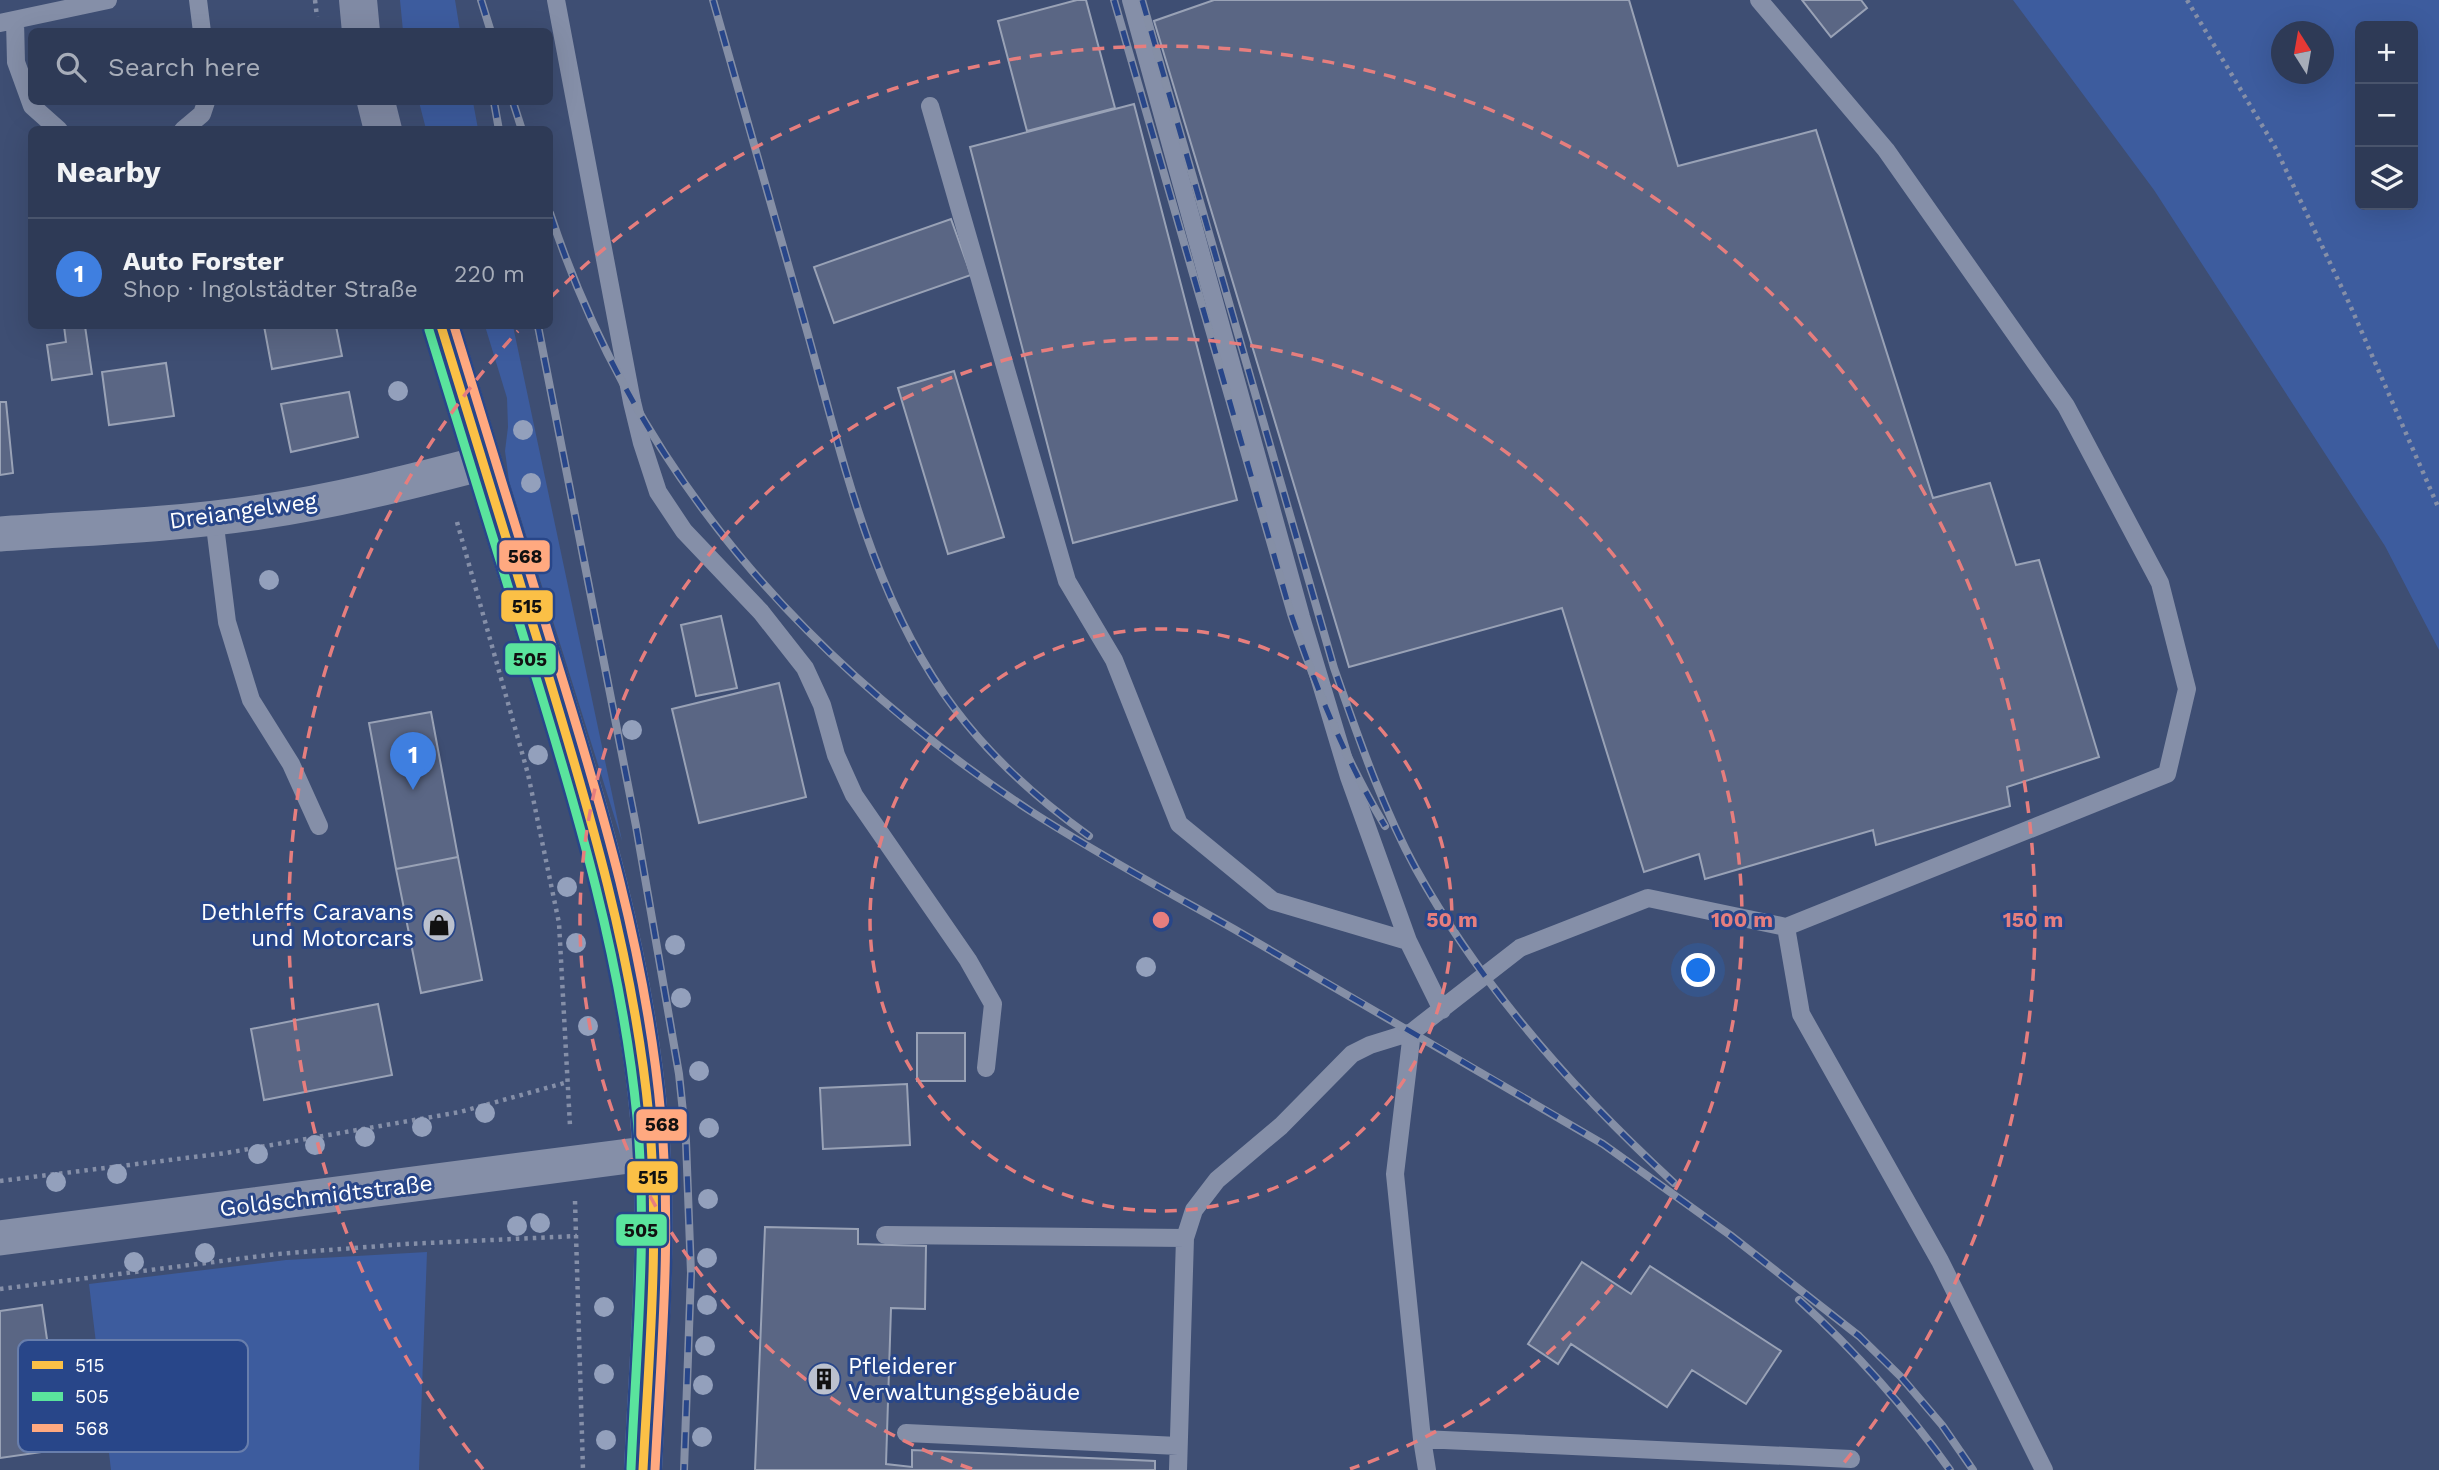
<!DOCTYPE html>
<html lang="en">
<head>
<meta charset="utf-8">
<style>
  :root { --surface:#2e3a56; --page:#36415c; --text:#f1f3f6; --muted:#a7adb9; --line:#49546c; --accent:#bbc1ce }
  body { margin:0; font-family:"Work Sans",sans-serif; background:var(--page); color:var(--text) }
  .controls { position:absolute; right:21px; top:21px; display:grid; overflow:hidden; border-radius:10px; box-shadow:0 7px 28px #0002 }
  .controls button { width:63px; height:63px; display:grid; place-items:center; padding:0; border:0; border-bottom:2px solid var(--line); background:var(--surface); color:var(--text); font:35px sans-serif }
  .compass { position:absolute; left:2271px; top:21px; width:63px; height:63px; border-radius:50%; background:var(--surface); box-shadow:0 7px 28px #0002; rotate:349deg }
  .you { position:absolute; left:1699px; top:971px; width:24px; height:24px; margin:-18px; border:5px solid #fff; border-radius:50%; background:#1a73e8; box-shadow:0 0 0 10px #1a73e833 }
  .badge { display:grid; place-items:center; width:46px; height:46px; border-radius:50%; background:var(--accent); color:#fff; font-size:23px; font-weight:700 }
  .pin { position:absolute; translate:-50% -58px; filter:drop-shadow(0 2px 4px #0008) }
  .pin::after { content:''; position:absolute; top:37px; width:24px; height:21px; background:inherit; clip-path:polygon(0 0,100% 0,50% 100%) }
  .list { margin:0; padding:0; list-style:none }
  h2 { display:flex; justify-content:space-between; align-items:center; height:91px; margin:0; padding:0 28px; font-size:30px }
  h2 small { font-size:23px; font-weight:400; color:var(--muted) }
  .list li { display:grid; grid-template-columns:46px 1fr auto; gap:21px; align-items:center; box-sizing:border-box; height:112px; padding:0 28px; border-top:2px solid var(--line) }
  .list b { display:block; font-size:26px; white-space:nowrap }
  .list p { margin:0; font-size:23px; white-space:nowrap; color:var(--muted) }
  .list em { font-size:23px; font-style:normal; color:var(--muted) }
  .icon { flex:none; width:38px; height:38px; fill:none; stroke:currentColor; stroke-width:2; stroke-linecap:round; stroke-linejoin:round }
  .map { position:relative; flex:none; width:2439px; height:1470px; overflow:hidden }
  .search { position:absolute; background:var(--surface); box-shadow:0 7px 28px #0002; left:28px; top:28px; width:525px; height:77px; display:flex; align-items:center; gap:18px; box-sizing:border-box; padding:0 24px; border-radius:10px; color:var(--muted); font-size:26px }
  .panel { position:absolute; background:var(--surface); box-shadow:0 7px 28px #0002; left:28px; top:126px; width:525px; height:203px; border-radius:10px }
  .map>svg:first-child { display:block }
  .green { fill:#3d5c9e; fill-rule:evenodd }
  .building { fill:#5a6684; stroke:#99a2b6; stroke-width:2 }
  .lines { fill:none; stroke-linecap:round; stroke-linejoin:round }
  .path { stroke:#858fa8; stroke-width:4.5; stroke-dasharray:3.5 5; stroke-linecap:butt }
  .lane { stroke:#858fa8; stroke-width:18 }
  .street { stroke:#858fa8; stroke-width:35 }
  .secondary { stroke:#808aa4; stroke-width:38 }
  .rail-casing { stroke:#858fa6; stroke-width:8 }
  .rail { stroke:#284689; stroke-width:5; stroke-dasharray:16; stroke-linecap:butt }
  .bus-1-casing { stroke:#284689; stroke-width:14 }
  .bus-2-casing { stroke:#284689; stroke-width:14 }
  .bus-3-casing { stroke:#284689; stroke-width:14 }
  .bus-1 { stroke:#fbc046; stroke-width:9 }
  .bus-2 { stroke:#5ae49d; stroke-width:9 }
  .bus-3 { stroke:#ffa980; stroke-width:9 }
  .tree { fill:#93a0bc }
  .ring { fill:none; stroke:#e67e7e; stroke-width:3.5; stroke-dasharray:12 9 }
  .labels { text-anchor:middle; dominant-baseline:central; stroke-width:6; stroke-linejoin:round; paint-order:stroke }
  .street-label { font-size:23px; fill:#fff; stroke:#284689 }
  .poi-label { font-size:23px; fill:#fff; stroke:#284689; text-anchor:end }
  .key { fill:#284689; stroke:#687eac; stroke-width:2 }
  .key-label { font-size:19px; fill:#fff }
  .centre { fill:#e67e7e; stroke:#284689; stroke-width:3.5 }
  .ring-label { font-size:21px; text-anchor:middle; font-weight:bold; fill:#e67e7e; stroke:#284689; stroke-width:6; stroke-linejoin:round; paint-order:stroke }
  .line-badge { stroke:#284689; stroke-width:2.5 }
  .pale-badge-label { font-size:19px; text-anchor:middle; font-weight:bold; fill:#111 }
</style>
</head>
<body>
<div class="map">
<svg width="2439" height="1470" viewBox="0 0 2439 1470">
  <rect width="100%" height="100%" fill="#3e4e73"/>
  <path class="green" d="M400,0H455L460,31H403Z
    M2013,0H2439V650L2385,546L2154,190ZM2413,26V205H2360V26ZM2282,32H2324V74H2282Z
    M419,102H473L478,129H426Z
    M485,326H513L622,841L509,481L505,451L508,427L507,398Z
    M427,1252L419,1470H111L89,1284L286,1260Z"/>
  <path class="building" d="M1077,0H1086L1115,108L1027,131L998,21Z
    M1214,0H1629L1678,166L1816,130L1933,498L1990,483L2016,565L2039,560L2099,757L2007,787L2010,806L1876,845L1873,830L1705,879L1699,854L1644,872L1562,608L1349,667L1154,21Z
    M1802,0H1861L1867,8L1831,37Z
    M1134,104L1237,500L1073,543L970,147Z
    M951,219L971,275L834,323L814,267Z
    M64,326H85L92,374L52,380L47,345L66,342Z
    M264,326H336L342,356L272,369Z
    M166,363L174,416L109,425L102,372Z
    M954,371L1004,537L948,554L898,388Z
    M349,392L358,437L291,452L281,404Z
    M0,402H6L13,473L0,475Z
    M721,616L737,688L696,696L681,625Z
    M779,683L806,797L699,823L672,709Z
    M431,712L458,857L396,869L369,723Z
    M458,857L482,980L421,993L396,869Z
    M378,1004L392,1075L264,1100L251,1029Z
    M917,1033H965V1081H917Z
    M907,1084L910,1145L823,1149L820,1088Z
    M765,1227L858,1229V1244L926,1246L925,1309L891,1308L886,1464L912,1467V1450L1155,1461V1470H755Z
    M1582,1262L1631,1294L1650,1266L1781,1351L1746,1404L1692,1370L1667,1407L1571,1344L1558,1364L1528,1344Z
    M42,1305L63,1449L0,1458V1311Z"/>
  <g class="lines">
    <path class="path" d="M315,0L317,17
      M2187,0L2275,147L2350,305L2439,509
      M457,522L528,774L559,923L570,1126
      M0,1181L226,1153L460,1112L568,1082
      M575,1201L583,1470
      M0,1289L277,1254L406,1244L577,1236"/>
    <path class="lane" d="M198,0L202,32
      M556,0L632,402L642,443L658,492L684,531L761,612L805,668L822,705L836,755L854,795L968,960L993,1004L986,1068
      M1131,0L1301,617L1349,777L1408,941L1442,1010
      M15,21L16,62L32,106L59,130
      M0,23L108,0
      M930,106L1067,581L1114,660L1179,824L1273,901L1408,941
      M183,130L202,114L206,102
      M214,518L227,622L251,700L291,764L319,826
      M1786,927L1801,1014L1940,1261L2044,1470
      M885,1235L1185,1238
      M906,1433L1178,1446
      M1422,1439L1851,1459
      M1178,1470L1185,1238L1194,1210L1217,1180L1281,1126L1352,1054L1370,1045L1412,1032
      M1427,1470L1422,1439L1395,1174L1412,1032L1520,948L1648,898L1786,927L2167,774L2187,689L2160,583L2066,406L1886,150L1759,0"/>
    <path class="street" d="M0,534C86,528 174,525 260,512C335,501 410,482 483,463
      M0,1238L652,1153"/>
    <path class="secondary" d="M358,0L361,32
      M376,102L383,130
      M441,326C475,436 509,547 543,658C590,808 635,959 649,1117C660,1234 648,1353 643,1470"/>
    <defs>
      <path id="rail" d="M481,0L491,32
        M713,0C744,110 776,221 807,331C843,459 873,601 955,709C991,757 1040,801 1089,836
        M1114,0L1291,614C1316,688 1345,759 1385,826
        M1142,0L1334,668C1358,736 1381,805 1416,869C1482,988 1574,1091 1674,1183
        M494,102L499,130
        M513,102L522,130
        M550,213C635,472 806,664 1032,812C1099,855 1170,893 1239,932C1361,1003 1483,1073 1603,1144L1730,1235L1859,1336L1901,1377L1942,1425L1973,1470
        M538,326L636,826L679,1074L686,1141L691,1273L684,1470
        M1799,1300C1855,1351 1906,1408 1950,1470"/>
    </defs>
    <use href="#rail" class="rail-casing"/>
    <use href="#rail" class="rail"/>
    <defs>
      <path id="bus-1" d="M441,326C475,437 509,548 543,658C589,809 634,960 649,1117C660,1234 649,1353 643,1470"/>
      <path id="bus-2" d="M429,330C463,440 497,550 531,661C577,810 622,961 637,1117C648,1234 636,1352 631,1469"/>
      <path id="bus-3" d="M454,326C487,434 521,543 554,652C601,804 647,957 661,1117C672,1234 661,1352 655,1470"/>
    </defs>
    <use href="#bus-1" class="bus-1-casing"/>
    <use href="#bus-2" class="bus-2-casing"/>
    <use href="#bus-3" class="bus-3-casing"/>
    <use href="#bus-1" class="bus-1"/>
    <use href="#bus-2" class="bus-2"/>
    <use href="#bus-3" class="bus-3"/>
  </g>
  <g class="tree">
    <circle cx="398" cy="391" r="10"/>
    <circle cx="523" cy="430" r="10"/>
    <circle cx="531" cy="483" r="10"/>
    <circle cx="269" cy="580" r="10"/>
    <circle cx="632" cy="730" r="10"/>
    <circle cx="538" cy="755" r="10"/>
    <circle cx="567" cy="887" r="10"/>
    <circle cx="576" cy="943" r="10"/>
    <circle cx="675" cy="945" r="10"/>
    <circle cx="1146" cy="967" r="10"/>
    <circle cx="681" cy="998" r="10"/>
    <circle cx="588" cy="1026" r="10"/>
    <circle cx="699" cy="1071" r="10"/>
    <circle cx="485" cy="1113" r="10"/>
    <circle cx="422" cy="1127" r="10"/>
    <circle cx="709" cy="1128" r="10"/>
    <circle cx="365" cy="1137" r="10"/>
    <circle cx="315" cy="1145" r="10"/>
    <circle cx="258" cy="1154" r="10"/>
    <circle cx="117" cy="1174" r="10"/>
    <circle cx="56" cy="1182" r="10"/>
    <circle cx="708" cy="1199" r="10"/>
    <circle cx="540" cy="1223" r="10"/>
    <circle cx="517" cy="1226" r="10"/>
    <circle cx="205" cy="1253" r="10"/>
    <circle cx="707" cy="1258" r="10"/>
    <circle cx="134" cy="1262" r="10"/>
    <circle cx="707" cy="1305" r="10"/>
    <circle cx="604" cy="1307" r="10"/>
    <circle cx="705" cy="1346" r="10"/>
    <circle cx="604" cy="1374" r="10"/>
    <circle cx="703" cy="1385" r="10"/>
    <circle cx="702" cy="1437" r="10"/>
    <circle cx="606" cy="1440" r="10"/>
  </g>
  <g class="ring">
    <circle cx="1161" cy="920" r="291"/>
    <path d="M972 1469A581 581 0 1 1 1350 1469"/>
    <path d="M483 1469A872 872 0 0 1 518 331M550 298A872 872 0 0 1 1839 1469"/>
  </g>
  <defs>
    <symbol id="shop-disc" viewBox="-11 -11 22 22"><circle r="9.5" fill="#bbc1ce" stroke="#284689"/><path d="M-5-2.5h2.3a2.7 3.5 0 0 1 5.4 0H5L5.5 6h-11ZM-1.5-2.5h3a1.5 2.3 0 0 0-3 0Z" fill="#111"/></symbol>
    <symbol id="building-disc" viewBox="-11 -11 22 22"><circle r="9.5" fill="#bbc1ce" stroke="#284689"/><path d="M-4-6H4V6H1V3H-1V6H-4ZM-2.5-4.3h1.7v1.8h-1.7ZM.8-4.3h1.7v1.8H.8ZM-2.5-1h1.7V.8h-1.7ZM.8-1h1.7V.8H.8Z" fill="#111"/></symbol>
  </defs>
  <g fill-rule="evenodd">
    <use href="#shop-disc" x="420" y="906" width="38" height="38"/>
    <use href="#building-disc" x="805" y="1360" width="38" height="38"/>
  </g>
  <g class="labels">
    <g class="street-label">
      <text transform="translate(243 511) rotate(-8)">Dreiangelweg</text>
      <text transform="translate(326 1196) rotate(-7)">Goldschmidtstraße</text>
    </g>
    <g class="poi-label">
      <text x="414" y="912">Dethleffs Caravans<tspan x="414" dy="26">und Motorcars</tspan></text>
      <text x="848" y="1366" text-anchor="start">Pfleiderer<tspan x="848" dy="26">Verwaltungsgebäude</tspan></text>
    </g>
  </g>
  <rect x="18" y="1340" width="230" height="112" rx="10" class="key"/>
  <rect x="32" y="1361" width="31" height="8" fill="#fbc046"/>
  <rect x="32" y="1392" width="31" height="9" fill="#5ae49d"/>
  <rect x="32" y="1424" width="31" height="8" fill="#ffa980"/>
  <g class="key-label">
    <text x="75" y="1372">515</text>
    <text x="75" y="1403">505</text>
    <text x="75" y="1435">568</text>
  </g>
  <circle cx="1161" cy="920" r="10" class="centre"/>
  <g class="ring-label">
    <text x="1452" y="927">50 m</text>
    <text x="1742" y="927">100 m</text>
    <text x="2033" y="927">150 m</text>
  </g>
  <g class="line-badge">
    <rect x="498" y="539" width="53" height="34" rx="7" fill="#ffa980"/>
    <rect x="500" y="589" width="54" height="34" rx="7" fill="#fbc046"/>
    <rect x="504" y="642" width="53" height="34" rx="7" fill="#5ae49d"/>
    <rect x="635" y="1108" width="53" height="34" rx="7" fill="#ffa980"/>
    <rect x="626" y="1160" width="53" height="34" rx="7" fill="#fbc046"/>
    <rect x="615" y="1213" width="53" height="34" rx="7" fill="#5ae49d"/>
  </g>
  <g class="pale-badge-label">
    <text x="525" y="563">568</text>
    <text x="527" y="613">515</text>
    <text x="530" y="666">505</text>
    <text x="662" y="1131">568</text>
    <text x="653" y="1184">515</text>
    <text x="641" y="1237">505</text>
  </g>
</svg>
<div class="controls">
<button>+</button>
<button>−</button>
<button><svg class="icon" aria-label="layers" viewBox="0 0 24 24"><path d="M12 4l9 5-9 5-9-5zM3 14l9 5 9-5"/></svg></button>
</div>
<svg class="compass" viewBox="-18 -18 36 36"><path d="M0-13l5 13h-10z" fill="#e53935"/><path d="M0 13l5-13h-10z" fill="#a7adb9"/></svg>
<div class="you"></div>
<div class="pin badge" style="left:413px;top:790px;background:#3f7fe0">1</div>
<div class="search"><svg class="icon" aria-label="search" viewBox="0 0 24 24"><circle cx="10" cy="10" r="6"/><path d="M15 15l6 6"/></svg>Search here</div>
<section class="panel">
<h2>Nearby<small></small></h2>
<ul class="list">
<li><span class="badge" style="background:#3f7fe0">1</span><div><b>Auto Forster</b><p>Shop · Ingolstädter Straße</p></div><em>220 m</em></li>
</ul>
</section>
</div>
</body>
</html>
